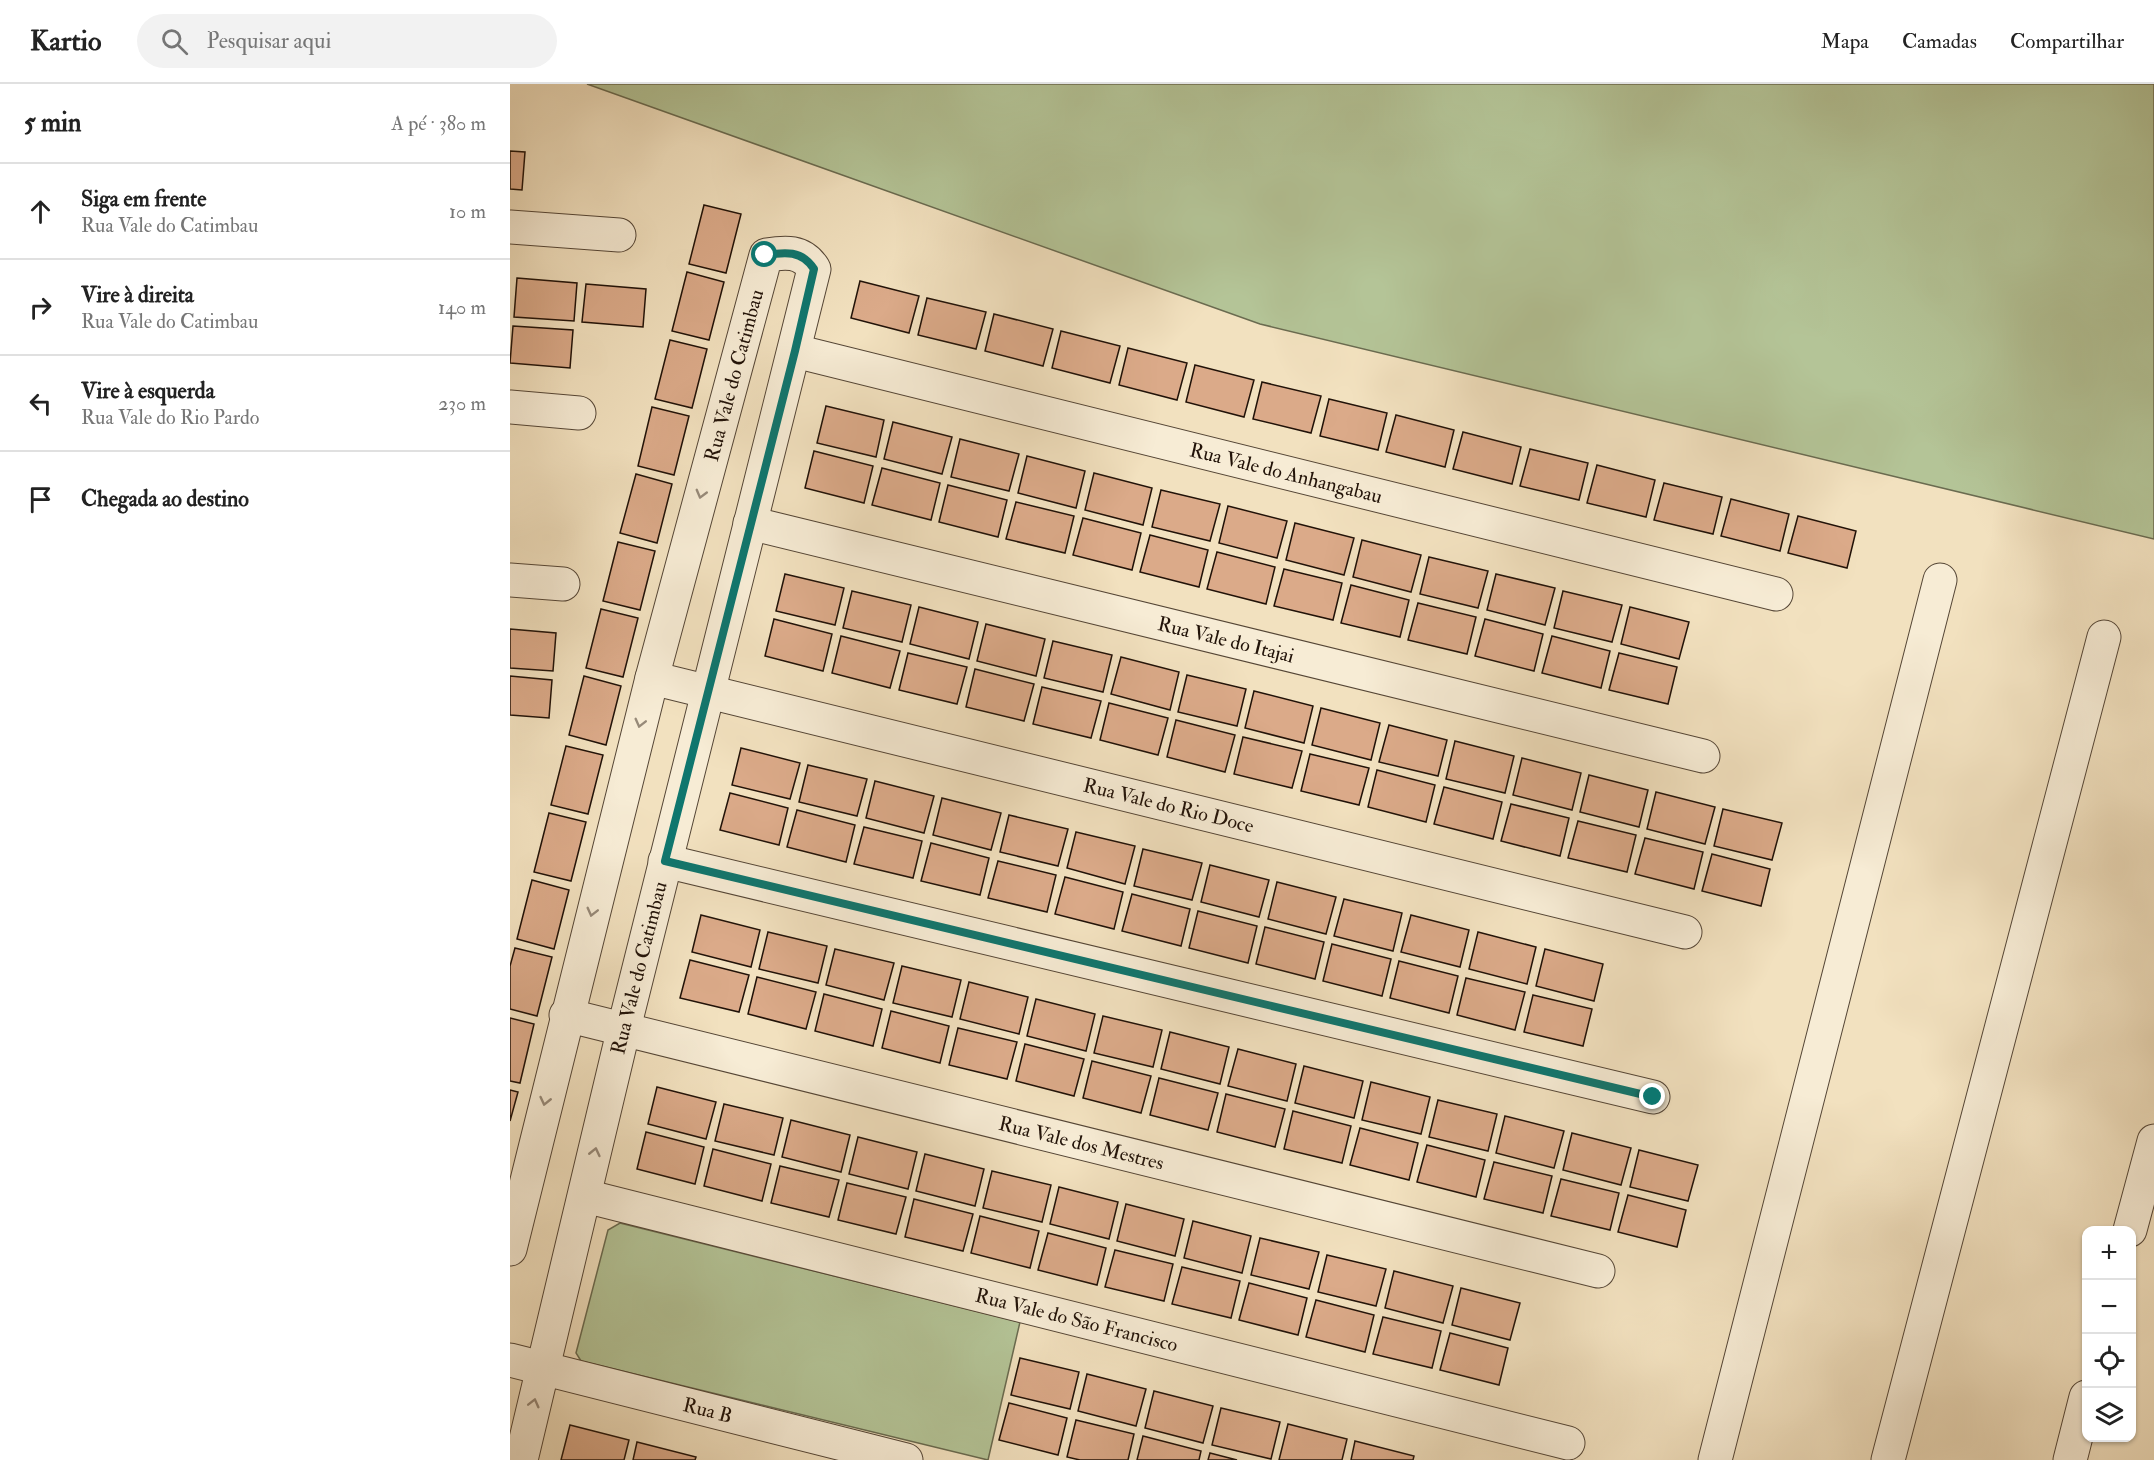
<!DOCTYPE html>
<html lang="pt">
<head>
<meta charset="utf-8">
<style>
  :root { --surface:#fff; --page:#f2f2f2; --text:#222; --muted:#767676; --line:#e0e0e0 }
  body { margin:0; font-family:"IM FELL Double Pica",serif; background:var(--page); color:var(--text) }
  .controls { position:absolute; right:18px; bottom:18px; display:grid; overflow:hidden; border-radius:12px; box-shadow:0 2px 4px #0004 }
  .controls button { width:54px; height:54px; display:grid; place-items:center; padding:0; border:0; border-bottom:2px solid var(--line); background:var(--surface); color:var(--text); font:30px sans-serif }
  .stop { position:absolute; width:18px; height:18px; margin:-14px; border:4px solid #0f766e; border-radius:50%; background:#fff }
  .stop.end { background:#0f766e; border-color:#fff; box-shadow:0 2px 6px #0008 }
  .list { margin:0; padding:0; list-style:none }
  h2 { display:flex; justify-content:space-between; align-items:center; height:78px; margin:0; padding:0 24px; font-size:26px }
  h2 small { font-size:20px; font-weight:400; color:var(--muted) }
  .list li { display:grid; grid-template-columns:39px 1fr auto; gap:18px; align-items:center; box-sizing:border-box; height:96px; padding:0 24px; border-top:2px solid var(--line) }
  .list b { display:block; font-size:22px; white-space:nowrap }
  .list p { margin:0; font-size:20px; white-space:nowrap; color:var(--muted) }
  .list em { font-size:20px; font-style:normal; color:var(--muted) }
  .icon { flex:none; width:33px; height:33px; fill:none; stroke:currentColor; stroke-width:2; stroke-linecap:round; stroke-linejoin:round }
  .map { position:relative; flex:none; width:1644px; height:1376px; overflow:hidden }
  header { display:flex; align-items:center; gap:36px; box-sizing:border-box; height:84px; padding:0 30px; background:var(--surface); border-bottom:2px solid var(--line) }
  header strong { font-size:28px }
  nav { display:flex; gap:33px; margin-inline-start:auto; font-size:21px }
  .search { width:420px; height:54px; background:var(--page); display:flex; align-items:center; gap:15px; box-sizing:border-box; padding:0 21px; border-radius:33px; color:var(--muted); font-size:22px }
  main { display:flex }
  aside { flex:1; background:var(--surface) }
  .map>svg:first-child { display:block }
  .green { fill:#b4c497; stroke:#6a6b50; stroke-width:1.5 }
  .building { fill:#dbaa89; stroke:#211208; stroke-width:1.5 }
  .lines { fill:none; stroke-linecap:round; stroke-linejoin:round }
  .minor-casing { stroke:#554636; stroke-width:35 }
  .minor { stroke:#f7ecd5; stroke-width:33 }
  .oneway { stroke:#978a79 }
  .route { stroke:#0f766e; stroke-width:8 }
  .labels { text-anchor:middle; dominant-baseline:central; stroke-width:6; stroke-linejoin:round; paint-order:stroke }
  .street-label { font-size:20px; fill:#211208; stroke:#f7ecd5 }
</style>
</head>
<body>
<header>
<strong>Kartio</strong>
<div class="search"><svg class="icon" aria-label="search" viewBox="0 0 24 24"><circle cx="10" cy="10" r="6"/><path d="M15 15l6 6"/></svg>Pesquisar aqui</div>
<nav><a>Mapa</a><a>Camadas</a><a>Compartilhar</a></nav>
</header>
<main>
<aside>
<h2>5 min<small>A pé · 380 m</small></h2>
<ul class="list">
<li><svg class="icon" aria-label="ahead" viewBox="0 0 24 24"><path d="M12 20V5M6 11l6-6 6 6"/></svg><div><b>Siga em frente</b><p>Rua Vale do Catimbau</p></div><em>10 m</em></li>
<li><svg class="icon" aria-label="right" viewBox="0 0 24 24"><path d="M7 20v-9h11M14 6l5 5-5 5"/></svg><div><b>Vire à direita</b><p>Rua Vale do Catimbau</p></div><em>140 m</em></li>
<li><svg class="icon" aria-label="left" viewBox="0 0 24 24"><path d="M17 20v-9H6M10 6l-5 5 5 5"/></svg><div><b>Vire à esquerda</b><p>Rua Vale do Rio Pardo</p></div><em>230 m</em></li>
<li><svg class="icon" aria-label="arrive" viewBox="0 0 24 24"><path d="M6 21V4h12l-3 4 3 4H6"/></svg><div><b>Chegada ao destino</b></div></li>
</ul>
</aside>
<div class="map">
<svg width="1644" height="1376" viewBox="0 0 1644 1376">
  <rect width="100%" height="100%" fill="#f2e1bf"/>
  <filter id="stains"><feTurbulence type="fractalNoise" baseFrequency=".00333" numOctaves="4"/><feColorMatrix values="0 0 0 0 .2 0 0 0 0 .09 0 0 0 0 .02 0 0 0 .5 -.17"/></filter>
  <radialGradient id="worn" r=".72"><stop offset=".6" stop-color="#630" stop-opacity="0"/><stop offset="1" stop-color="#630" stop-opacity=".3"/></radialGradient>
  <path class="green" d="M77,0H1644V455L750,240Z
    M110,1139L510,1238L478,1376L71,1277L66,1269L98,1146Z"/>
  <path class="building" d="M0,67L15,68L12,106L0,105Z
    M194,121L231,130L216,189L179,180Z
    M177,188L214,198L199,256L162,247Z
    M7,194L67,199L64,237L4,233Z
    M350,197L409,212L399,249L341,234Z
    M76,200L136,205L133,243L72,238Z
    M417,214L476,228L466,265L408,251Z
    M484,230L543,245L533,282L475,267Z
    M3,242L63,246L60,284L0,279Z
    M551,247L610,262L600,299L542,284Z
    M160,256L197,265L182,324L145,315Z
    M618,264L677,279L667,316L609,301Z
    M685,281L744,296L734,333L676,318Z
    M752,298L811,312L801,349L743,335Z
    M819,315L877,329L868,366L810,352Z
    M316,322L374,336L366,373L307,359Z
    M142,323L179,332L164,391L128,382Z
    M886,331L944,346L935,383L876,368Z
    M383,338L442,353L432,390L374,375Z
    M953,348L1011,363L1002,400L943,385Z
    M450,355L509,370L499,407L441,393Z
    M1020,365L1078,379L1069,416L1010,402Z
    M304,367L363,382L354,419L295,404Z
    M517,372L575,387L566,424L508,409Z
    M1087,381L1145,396L1136,433L1077,419Z
    M372,384L430,399L421,436L362,421Z
    M584,389L642,404L633,441L575,426Z
    M126,390L162,400L147,459L110,449Z
    M1154,399L1212,413L1203,450L1144,436Z
    M438,401L497,416L488,453L429,438Z
    M651,406L710,420L700,457L642,443Z
    M1221,415L1279,430L1270,467L1211,452Z
    M506,418L564,432L555,469L496,455Z
    M718,422L777,437L767,474L709,459Z
    M1288,432L1346,447L1337,484L1278,469Z
    M573,434L631,449L622,486L563,471Z
    M785,439L844,454L834,491L776,476Z
    M640,451L698,466L689,503L630,488Z
    M852,456L911,471L901,508L843,493Z
    M108,458L145,467L130,526L93,517Z
    M707,468L765,483L756,520L697,505Z
    M919,473L978,487L968,524L910,510Z
    M774,485L832,499L823,536L764,522Z
    M275,490L334,504L325,541L266,527Z
    M986,490L1045,504L1035,541L977,526Z
    M841,501L899,516L890,553L831,539Z
    M342,507L401,521L392,558L333,544Z
    M1053,507L1112,521L1102,558L1044,544Z
    M908,519L966,533L957,570L898,556Z
    M409,523L468,538L459,575L400,560Z
    M1120,523L1179,538L1169,575L1111,560Z
    M91,525L128,534L113,593L76,584Z
    M264,535L322,550L313,587L255,572Z
    M975,535L1033,550L1024,587L965,572Z
    M476,540L535,555L526,592L467,577Z
    M0,545L46,549L43,587L0,584Z
    M331,552L390,567L380,604L322,589Z
    M1042,552L1100,567L1091,604L1032,589Z
    M543,557L602,571L593,608L534,594Z
    M398,569L457,583L447,620L389,606Z
    M1109,569L1167,583L1158,620L1099,606Z
    M611,573L669,588L660,626L601,610Z
    M465,585L524,600L514,637L456,623Z
    M677,591L736,605L727,642L668,628Z
    M0,592L42,596L39,634L0,631Z
    M74,592L111,602L96,661L59,651Z
    M532,603L591,617L581,654L523,640Z
    M744,607L803,622L794,659L735,644Z
    M599,619L658,634L648,671L590,656Z
    M811,624L870,639L861,676L802,661Z
    M666,636L725,651L715,688L657,673Z
    M879,641L937,656L928,692L869,678Z
    M733,653L792,667L782,704L724,690Z
    M945,657L1004,672L995,709L936,695Z
    M56,662L93,671L78,730L41,721Z
    M231,664L290,679L280,715L222,701Z
    M800,670L859,684L849,721L791,707Z
    M1012,674L1071,689L1062,726L1003,711Z
    M298,681L357,695L347,732L289,718Z
    M867,686L925,701L916,738L858,723Z
    M1079,691L1138,706L1129,743L1070,728Z
    M365,697L424,712L414,749L356,734Z
    M934,703L992,718L983,755L924,740Z
    M1146,708L1205,723L1195,760L1137,745Z
    M220,709L278,724L269,761L210,746Z
    M432,714L491,729L481,766L423,751Z
    M1001,720L1059,734L1050,772L991,757Z
    M1213,725L1272,739L1262,776L1204,762Z
    M287,726L345,741L336,778L277,763Z
    M39,729L76,738L61,797L24,788Z
    M499,731L558,745L548,782L490,768Z
    M1068,737L1126,751L1117,788L1058,774Z
    M354,743L412,757L403,794L344,780Z
    M566,748L625,762L615,800L557,784Z
    M1135,754L1193,768L1184,805L1125,790Z
    M421,759L479,774L470,811L411,797Z
    M633,765L692,779L682,816L624,802Z
    M1202,770L1260,785L1251,822L1192,807Z
    M488,777L546,791L537,828L478,814Z
    M700,781L759,796L749,833L691,818Z
    M555,793L613,808L604,845L545,830Z
    M22,796L59,806L44,865L7,855Z
    M767,798L826,813L816,850L758,835Z
    M622,810L680,825L671,862L612,847Z
    M834,815L892,829L883,867L824,852Z
    M688,827L747,842L738,879L679,864Z
    M191,831L250,846L241,883L182,868Z
    M901,831L959,846L950,883L891,868Z
    M755,843L814,858L805,895L746,880Z
    M258,848L317,862L308,899L249,885Z
    M968,848L1026,863L1017,900L959,885Z
    M822,860L881,875L872,912L813,897Z
    M5,864L42,873L27,932L0,925V882Z
    M325,865L384,879L374,916L316,901Z
    M1035,865L1093,880L1084,917L1026,902Z
    M180,876L239,891L229,928L170,914Z
    M889,877L948,892L939,929L880,914Z
    M392,882L451,896L442,933L383,919Z
    M247,893L306,908L296,945L238,930Z
    M956,894L1015,908L1005,946L947,931Z
    M459,898L518,913L509,950L450,935Z
    M314,910L372,925L363,962L305,947Z
    M1023,911L1082,925L1073,962L1014,948Z
    M526,915L585,930L576,967L517,952Z
    M381,927L439,942L430,979L372,964Z
    M593,932L652,946L643,983L584,969Z
    M0,934L24,940L10,999L0,997Z
    M448,944L507,958L497,995L439,981Z
    M660,948L719,963L710,1000L651,985Z
    M515,960L574,975L564,1012L506,997Z
    M728,965L786,980L777,1017L718,1002Z
    M582,977L641,992L631,1029L573,1014Z
    M794,982L853,997L844,1034L785,1019Z
    M649,994L708,1009L698,1046L640,1031Z
    M861,998L920,1013L911,1050L852,1036Z
    M147,1003L206,1018L196,1055L138,1040Z
    M0,1006L8,1008L0,1037Z
    M716,1010L775,1025L765,1063L707,1048Z
    M928,1016L987,1030L978,1067L919,1053Z
    M214,1020L273,1034L264,1071L205,1057Z
    M783,1027L841,1042L832,1079L774,1065Z
    M995,1032L1054,1047L1044,1084L986,1069Z
    M281,1036L340,1051L331,1088L272,1073Z
    M850,1044L908,1059L899,1096L840,1081Z
    M136,1048L194,1063L185,1100L127,1085Z
    M1062,1049L1121,1064L1111,1101L1053,1086Z
    M348,1053L407,1068L398,1105L339,1090Z
    M917,1061L975,1076L966,1113L907,1098Z
    M203,1065L261,1080L252,1117L194,1102Z
    M1129,1066L1188,1081L1178,1117L1120,1103Z
    M415,1070L474,1085L465,1122L406,1107Z
    M984,1078L1042,1092L1033,1129L974,1115Z
    M270,1082L329,1096L319,1133L261,1119Z
    M482,1087L541,1101L532,1138L473,1124Z
    M1051,1095L1109,1109L1100,1146L1041,1132Z
    M337,1099L396,1113L386,1150L328,1136Z
    M549,1103L608,1118L599,1155L540,1140Z
    M1118,1111L1176,1126L1167,1163L1108,1148Z
    M404,1115L463,1130L453,1167L395,1153Z
    M616,1120L674,1135L665,1172L607,1157Z
    M470,1132L529,1147L520,1184L461,1169Z
    M683,1137L741,1152L732,1189L674,1174Z
    M538,1149L596,1164L587,1201L528,1186Z
    M750,1154L809,1168L799,1205L741,1191Z
    M605,1166L663,1180L654,1217L595,1203Z
    M817,1171L876,1185L866,1222L808,1208Z
    M672,1183L730,1197L721,1234L662,1220Z
    M884,1187L943,1202L933,1239L875,1224Z
    M739,1199L797,1214L788,1251L729,1236Z
    M951,1204L1010,1219L1000,1256L942,1241Z
    M806,1216L864,1231L855,1268L796,1253Z
    M873,1233L931,1247L922,1284L863,1270Z
    M940,1249L998,1264L989,1301L930,1286Z
    M510,1274L569,1288L560,1325L501,1311Z
    M577,1290L636,1305L626,1342L568,1327Z
    M644,1307L703,1322L693,1359L635,1344Z
    M499,1319L557,1334L548,1371L489,1356Z
    M711,1324L770,1338L761,1375L702,1361Z
    M566,1336L624,1350L618,1376H570L557,1373Z
    M778,1340L837,1355L832,1376H769Z
    M60,1341L119,1356L114,1376H51Z
    M633,1352L691,1367L689,1376H627Z
    M845,1357L904,1372L903,1376H841Z
    M127,1358L186,1373L185,1376H123Z
    M700,1369L727,1376H698Z"/>
  <g class="lines">
    <defs>
      <g id="minor">
        <path d="M0,143L109,151"/>
        <path id="s1" d="M285,267L1266,510"/>
        <path d="M0,323L69,329"/>
        <path id="s2" d="M240,439L1193,672"/>
        <path d="M0,496L53,500"/>
        <path id="s3" d="M142,594L1175,848"/>
        <path d="M155,777L1143,1013"/>
        <path id="s4" d="M56,931L1088,1187"/>
        <path id="s5" d="M75,1112L1058,1359"/>
        <path d="M1620,1146L1644,1057"/>
        <path id="s6" d="M0,1165L142,594L256,171C275,168 292,166 304,185L114,944L11,1376"/>
        <path id="s7" d="M0,1276L396,1376"/>
        <path d="M1205,1376L1430,496"/>
        <path d="M1378,1376L1594,553"/>
        <path d="M1560,1376L1576,1313"/>
      </g>
    </defs>
    <use href="#minor" class="minor-casing"/>
    <use href="#minor" class="minor"/>
  </g>
  <defs><path id="oneway-chevron" d="M-2-3.5L2.5 0L-2 3.5" fill="none" stroke-width="1.6" stroke-linecap="round" stroke-linejoin="round" transform="scale(1.5)"/></defs>
  <g class="oneway">
    <use href="#oneway-chevron" transform="translate(191 410) rotate(105)"/>
    <use href="#oneway-chevron" transform="translate(130 639) rotate(104)"/>
    <use href="#oneway-chevron" transform="translate(82 828) rotate(104)"/>
    <use href="#oneway-chevron" transform="translate(35 1017) rotate(103)"/>
    <use href="#oneway-chevron" transform="translate(85 1068) rotate(-77)"/>
    <use href="#oneway-chevron" transform="translate(24 1319) rotate(-76)"/>
  </g>
  <g class="lines">
    <path class="route" d="M255,171C275,168 292,166 304,185L285,267L155,777L1143,1013"/>
  </g>
  <g class="labels">
    <g class="street-label">
      <text stroke="none"><textPath href="#s6" startOffset="902">Rua Vale do Catimbau</textPath></text>
      <text stroke="none"><textPath href="#s1" startOffset="506">Rua Vale do Anhangabau</textPath></text>
      <text stroke="none"><textPath href="#s2" startOffset="490">Rua Vale do Itajai</textPath></text>
      <text stroke="none"><textPath href="#s3" startOffset="532">Rua Vale do Rio Doce</textPath></text>
      <text transform="translate(129 884) rotate(-76)">Rua Vale do Catimbau</text>
      <text stroke="none"><textPath href="#s4" startOffset="531">Rua Vale dos Mestres</textPath></text>
      <text stroke="none"><textPath href="#s5" startOffset="507">Rua Vale do São Francisco</textPath></text>
      <text stroke="none"><textPath href="#s7" startOffset="204">Rua B</textPath></text>
    </g>
  </g>
  <rect width="100%" height="100%" filter="url(#stains)"/>
  <rect width="100%" height="100%" fill="url(#worn)"/>
</svg>
<div class="controls">
<button>+</button>
<button>−</button>
<button><svg class="icon" aria-label="locate" viewBox="0 0 24 24"><circle cx="12" cy="12" r="6"/><path d="M12 2v4M12 18v4M2 12h4M18 12h4"/></svg></button>
<button><svg class="icon" aria-label="layers" viewBox="0 0 24 24"><path d="M12 4l9 5-9 5-9-5zM3 14l9 5 9-5"/></svg></button>
</div>
<div class="stop" style="left:255px;top:171px"></div>
<div class="stop end" style="left:1143px;top:1013px"></div>
</div>
</main>
</body>
</html>
